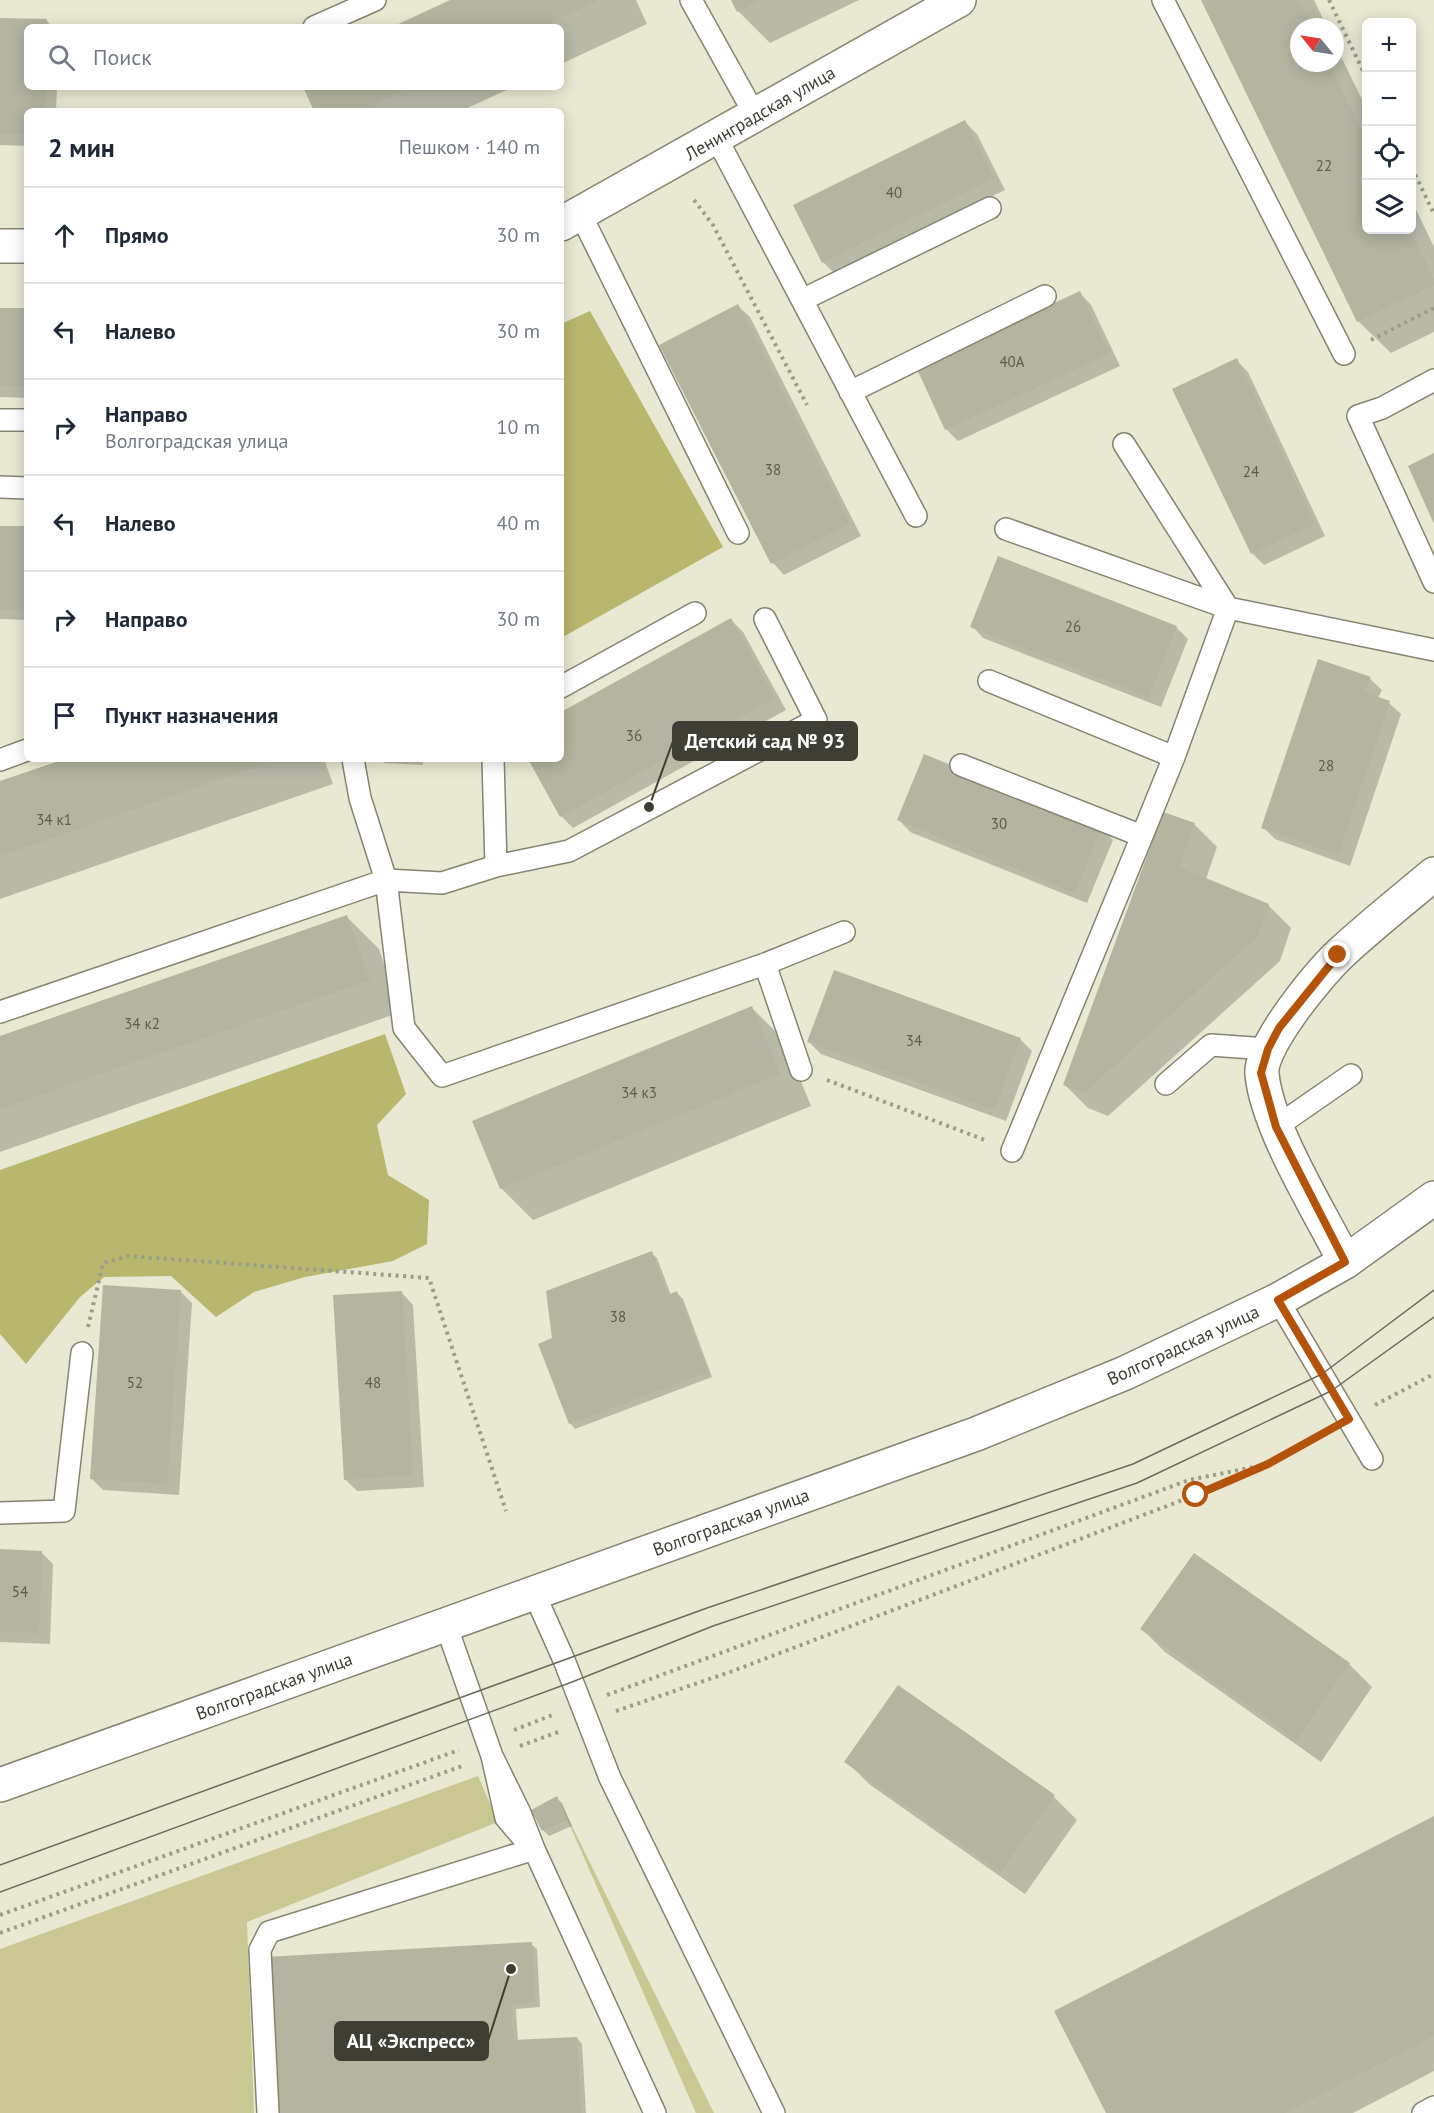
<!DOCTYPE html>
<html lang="ru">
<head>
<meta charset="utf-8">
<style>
  :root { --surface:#fff; --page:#f6f6f7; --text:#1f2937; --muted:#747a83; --line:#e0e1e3 }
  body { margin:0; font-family:"PT Sans",sans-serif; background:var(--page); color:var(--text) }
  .controls { position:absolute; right:18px; top:18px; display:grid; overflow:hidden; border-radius:9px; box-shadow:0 3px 15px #0003 }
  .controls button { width:54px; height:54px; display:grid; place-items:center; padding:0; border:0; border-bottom:2px solid var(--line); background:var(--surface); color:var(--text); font:30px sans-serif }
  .compass { position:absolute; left:1290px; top:18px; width:54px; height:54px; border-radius:50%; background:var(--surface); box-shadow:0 3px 15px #0003; rotate:300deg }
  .stop { position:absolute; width:18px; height:18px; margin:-14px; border:4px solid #b45309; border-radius:50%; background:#fff }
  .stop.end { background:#b45309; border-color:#fff; box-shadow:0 2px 6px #0008 }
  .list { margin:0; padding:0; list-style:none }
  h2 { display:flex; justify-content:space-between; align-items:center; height:78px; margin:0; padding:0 24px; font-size:26px }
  h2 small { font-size:20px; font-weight:400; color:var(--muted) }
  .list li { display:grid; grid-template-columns:39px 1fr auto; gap:18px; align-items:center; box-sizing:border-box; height:96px; padding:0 24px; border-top:2px solid var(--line) }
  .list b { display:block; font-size:22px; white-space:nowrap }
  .list p { margin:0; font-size:20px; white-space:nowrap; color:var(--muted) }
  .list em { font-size:20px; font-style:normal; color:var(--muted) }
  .icon { flex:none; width:33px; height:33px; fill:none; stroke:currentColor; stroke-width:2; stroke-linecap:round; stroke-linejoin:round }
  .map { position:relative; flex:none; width:1434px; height:2113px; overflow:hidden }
  .search { position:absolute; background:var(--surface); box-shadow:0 3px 15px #0003; left:24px; top:24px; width:540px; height:66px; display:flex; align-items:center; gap:15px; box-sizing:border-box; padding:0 21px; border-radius:9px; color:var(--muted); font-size:22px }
  .panel { position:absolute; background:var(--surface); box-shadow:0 3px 15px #0003; left:24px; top:108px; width:540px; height:654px; border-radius:9px }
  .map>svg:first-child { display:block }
  .green { fill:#c9c892 }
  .forest { fill:#b9b76d }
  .shadow { fill:#0003 }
  .building { fill:#b4b4a1 }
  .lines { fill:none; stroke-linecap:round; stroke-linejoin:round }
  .lane-casing { stroke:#848471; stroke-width:24 }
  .street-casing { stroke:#848471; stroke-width:36 }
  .secondary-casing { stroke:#848471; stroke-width:36 }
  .path { stroke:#9c9c8c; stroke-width:4; stroke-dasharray:3 4.5; stroke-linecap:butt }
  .lane { stroke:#fff; stroke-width:21 }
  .street { stroke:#fff; stroke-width:33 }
  .secondary { stroke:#fff; stroke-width:33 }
  .tram { stroke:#6b6b5f; stroke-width:1.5 }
  .route { stroke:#b45309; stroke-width:8 }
  .labels { text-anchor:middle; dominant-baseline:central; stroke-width:5; stroke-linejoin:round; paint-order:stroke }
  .number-label { font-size:15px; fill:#5c5c50 }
  .street-label { font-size:18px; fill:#3e3e35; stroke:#fff }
  .leader { fill:none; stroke:#3e3e35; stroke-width:2 }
  .callout-dot { fill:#3e3e35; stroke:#fff; stroke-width:2 }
  .callout { fill:#3e3e35; stroke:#3e3e35; stroke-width:2 }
  .callout-label { font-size:20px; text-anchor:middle; font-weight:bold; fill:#fff }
</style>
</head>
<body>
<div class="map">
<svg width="1434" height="2113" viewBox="0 0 1434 2113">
  <rect width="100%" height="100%" fill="#e8e8d3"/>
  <path class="green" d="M478,1776L498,1822L247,1922L254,2113H0V1949Z
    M557,1796L714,2113H696Z"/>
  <path class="forest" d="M590,311L723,547L561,638V324Z
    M385,1034L406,1094L377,1125L388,1175L429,1200L427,1244L393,1261L305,1277L254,1292L216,1317L171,1276L104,1277L80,1297L26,1364L0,1334V1170Z"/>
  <path class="shadow" d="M454,0H636L647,24L561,64V27H396Z
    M733,0H859L770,43L738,11Z
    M1202,0H1314L1327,27H1299V63H1335V44L1366,108V230H1412V201L1434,247V332L1391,353L1358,321Z
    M0,19L46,20L53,27H27V87H57L56,111H27V146L0,145Z
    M304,87H513L461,111H316Z
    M965,122L977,134L1005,190L835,274L823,262L795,206Z
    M1080,293L1091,305L1120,366L958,441L946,429Z
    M738,306L750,317L861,536L784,575L773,563L661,345Z
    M0,309L27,310V398L0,397Z
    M1236,360L1248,372L1325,536L1264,565L1252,553Z
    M0,527L27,528V620L0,619Z
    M731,620L743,632L786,710L573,828L561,816L530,759H561V714Z
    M972,626L1176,627L1188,639L1161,707L983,638Z
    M1319,661L1370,679L1382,690L1378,698L1389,703L1401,714L1350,866L1275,839L1263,827Z
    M69,759H324L333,784L0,899V783Z
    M380,759H423V765L384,763Z
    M899,820L1101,828L1113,840L1087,903L910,832Z
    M1194,824L1217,847L1206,879L1268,905L1291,928L1280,961L1108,1116L1088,1108L1065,1085Z
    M347,917L379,949L401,1012L0,1152V1037Z
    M751,1007L784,1040L811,1106L533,1220L501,1188Z
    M1020,1039L1032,1051L1006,1121L821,1054L809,1042Z
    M651,1253L657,1258L671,1295L677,1293L683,1299L712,1377L575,1429L570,1423Z
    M180,1291L192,1303L179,1495L103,1490L91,1478Z
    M402,1293L413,1305L424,1487L357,1491L345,1479Z
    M0,1551L41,1552L53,1564L50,1644L0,1642Z
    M1194,1555L1349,1664L1372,1687L1321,1762L1165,1652L1142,1629Z
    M898,1687L1054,1797L1077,1820L1025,1894L869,1784L846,1761Z
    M556,1798L562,1803L572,1826L549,1836L543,1830Z
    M1434,1817V2071L1353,2113H1108Z
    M531,1944L537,1949L540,2007L516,2009L518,2042L577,2038L582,2044L586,2113H275Z"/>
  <path class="building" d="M450,0H599L541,27H392Z
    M731,0H761L737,12Z
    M1201,0H1299L1312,27H1299V63H1329L1366,140V230H1410L1434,279V285L1357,322Z
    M0,18L47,19V27H27V87H45V111H27V135L0,134Z
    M303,87H412L361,111H314Z
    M965,120L994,178L822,263L793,205Z
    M1080,291L1109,354L945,430L916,367Z
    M738,304L850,524L771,564L659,345Z
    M0,308H27V387L0,386Z
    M1237,358L1315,524L1251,554L1172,389Z
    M1434,453V524L1408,466Z
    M0,526H27V609H0Z
    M998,556L1177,626L1149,697L970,627Z
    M731,618L775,698L560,817L528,759H561V712Z
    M1318,659L1371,677L1364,692L1390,701L1338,855L1261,828Z
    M924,754L1102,827L1075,893L897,820Z
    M65,759H279L0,856V781Z
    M1163,812L1195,823L1179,867L1269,904L1257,937L1084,1093L1063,1085Z
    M347,915L370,980L0,1109V1036Z
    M834,970L1021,1038L994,1110L807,1042Z
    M752,1006L780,1074L500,1189L472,1121Z
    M652,1251L668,1295L677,1291L708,1372L569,1424L538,1344L552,1338L546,1291Z
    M103,1285L181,1290L167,1484L90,1479Z
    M402,1291L413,1475L344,1480L333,1295Z
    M0,1549L42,1551L39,1633L0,1632Z
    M1194,1553L1350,1663L1297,1740L1140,1629Z
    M898,1685L1055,1795L1001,1872L844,1762Z
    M557,1796L567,1820L542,1831L531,1810Z
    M1434,1816V2036L1285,2113H1106L1054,2011Z
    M532,1942L535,2002L511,2004L513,2040L577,2037L581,2113H273L265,1957Z"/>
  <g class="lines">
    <defs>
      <path id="lane" d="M691,0L755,115
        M1163,0L1344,354
        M314,27L375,0
        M716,137L916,516
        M581,215L738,533
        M802,300L990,208
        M1434,380L1382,408L1358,416L1434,582
        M850,392L1045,296
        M0,420H27
        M1124,444L1228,608L1434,650
        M0,487L27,488
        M989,681L1174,757
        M561,687L695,613
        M353,759L360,798L386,880L404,1028L442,1076L765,964
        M0,760L27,750
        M961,765L1142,836L1174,757L1228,608L1006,529
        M496,866L569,851L816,720L765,619
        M0,1012L386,880L442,883L496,866L493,759
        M801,1070L765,964L844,932
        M1166,1084L1211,1045L1267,1049
        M1276,1127L1351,1075
        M1012,1151L1142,836
        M1278,1300L1372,1459
        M0,1513L64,1511L82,1353
        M534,1593L564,1660L610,1778L774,2113
        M446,1625L492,1756L506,1818L525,1840
        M492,1756L520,1813L534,1849L655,2113
        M268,2113L260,1950L269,1932L534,1849
        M1423,2113L1434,2107"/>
      <path id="street" d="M561,224L959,0
        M0,246H27
        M1345,1262C1320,1212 1267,1128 1262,1074C1259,1046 1319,974 1340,954C1370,926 1403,900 1434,874"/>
      <path id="secondary" d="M0,1785L976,1434L1125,1373L1278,1300L1345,1262L1434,1198"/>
    </defs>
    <use href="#lane" class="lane-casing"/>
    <use href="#street" class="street-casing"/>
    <use href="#secondary" class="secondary-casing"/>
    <path class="path" d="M1329,0L1366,77
      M1412,168L1434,214
      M694,200L713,225L807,405
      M1371,340L1434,308
      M827,1080L985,1140
      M88,1327L103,1263L129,1256L429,1278L506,1511
      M1375,1405L1434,1374
      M607,1695L1189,1480L1259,1466
      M616,1711L730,1672L1196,1495L1268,1464L1323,1433
      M514,1730L555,1714
      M520,1746L561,1731
      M0,1915L459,1750
      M0,1933L465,1765"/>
    <use href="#lane" class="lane"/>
    <use href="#street" class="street"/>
    <use href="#secondary" class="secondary"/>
    <path class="tram" d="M0,1865L707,1608L1133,1464L1322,1374L1434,1290
      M0,1892L572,1682L713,1626L1137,1483L1331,1391L1434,1317"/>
  </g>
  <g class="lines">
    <path class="route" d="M1196,1495L1268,1464L1349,1419L1278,1300L1345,1262L1276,1127L1261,1073L1268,1049L1279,1028L1338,955"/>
  </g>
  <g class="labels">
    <g class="number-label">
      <text x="1324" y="165">22</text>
      <text x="894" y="192">40</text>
      <text x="1012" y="361">40А</text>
      <text x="773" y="469">38</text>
      <text x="1251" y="471">24</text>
      <text x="1073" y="626">26</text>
      <text x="634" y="735">36</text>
      <text x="1326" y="765">28</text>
      <text x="54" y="819">34 к1</text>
      <text x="999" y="823">30</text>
      <text x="142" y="1023">34 к2</text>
      <text x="914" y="1040">34</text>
      <text x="639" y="1092">34 к3</text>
      <text x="618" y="1316">38</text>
      <text x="135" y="1382">52</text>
      <text x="373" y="1382">48</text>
      <text x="20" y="1591">54</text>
    </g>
    <g class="street-label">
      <text transform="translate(760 113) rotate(-30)">Ленинградская улица</text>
      <text transform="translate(1183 1345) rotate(-25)">Волгоградская улица</text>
      <text transform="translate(731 1522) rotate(-20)">Волгоградская улица</text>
      <text transform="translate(274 1686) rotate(-20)">Волгоградская улица</text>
    </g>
  </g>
  <path class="leader" d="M649 807L673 741M511 1969L488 2041"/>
  <g class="callout-dot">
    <circle cx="649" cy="807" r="6"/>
    <circle cx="511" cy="1969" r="6"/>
  </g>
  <g class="callout">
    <rect x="673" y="722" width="184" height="38" rx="6"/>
    <rect x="335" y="2022" width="153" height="38" rx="6"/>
  </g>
  <g class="callout-label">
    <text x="765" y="748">Детский сад № 93</text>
    <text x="411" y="2048">АЦ «Экспресс»</text>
  </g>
</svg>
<div class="controls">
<button>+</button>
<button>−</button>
<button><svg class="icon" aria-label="locate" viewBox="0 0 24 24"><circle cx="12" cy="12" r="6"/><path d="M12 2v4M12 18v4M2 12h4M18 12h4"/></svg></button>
<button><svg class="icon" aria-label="layers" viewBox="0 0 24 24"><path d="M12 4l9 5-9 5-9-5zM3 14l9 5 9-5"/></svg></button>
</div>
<svg class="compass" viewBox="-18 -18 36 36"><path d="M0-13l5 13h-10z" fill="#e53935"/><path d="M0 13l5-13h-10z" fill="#747a83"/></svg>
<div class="stop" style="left:1196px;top:1495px"></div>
<div class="stop end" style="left:1338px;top:955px"></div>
<div class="search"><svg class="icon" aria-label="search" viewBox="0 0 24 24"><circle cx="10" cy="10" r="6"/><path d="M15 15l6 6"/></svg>Поиск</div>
<section class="panel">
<h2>2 мин<small>Пешком · 140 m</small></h2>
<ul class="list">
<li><svg class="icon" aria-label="ahead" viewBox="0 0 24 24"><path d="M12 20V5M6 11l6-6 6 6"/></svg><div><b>Прямо</b></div><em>30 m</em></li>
<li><svg class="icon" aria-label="left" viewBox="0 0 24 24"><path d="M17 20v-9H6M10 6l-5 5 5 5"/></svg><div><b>Налево</b></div><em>30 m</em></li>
<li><svg class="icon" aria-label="right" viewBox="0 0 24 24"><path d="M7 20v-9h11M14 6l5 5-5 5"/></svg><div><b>Направо</b><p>Волгоградская улица</p></div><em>10 m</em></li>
<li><svg class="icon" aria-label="left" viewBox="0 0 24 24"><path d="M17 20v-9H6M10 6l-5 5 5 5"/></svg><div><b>Налево</b></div><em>40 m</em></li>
<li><svg class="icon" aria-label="right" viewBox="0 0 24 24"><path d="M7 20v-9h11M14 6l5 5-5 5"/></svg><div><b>Направо</b></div><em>30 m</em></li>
<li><svg class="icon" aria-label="arrive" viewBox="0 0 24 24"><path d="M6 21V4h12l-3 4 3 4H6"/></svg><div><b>Пункт назначения</b></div></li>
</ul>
</section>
</div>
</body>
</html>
